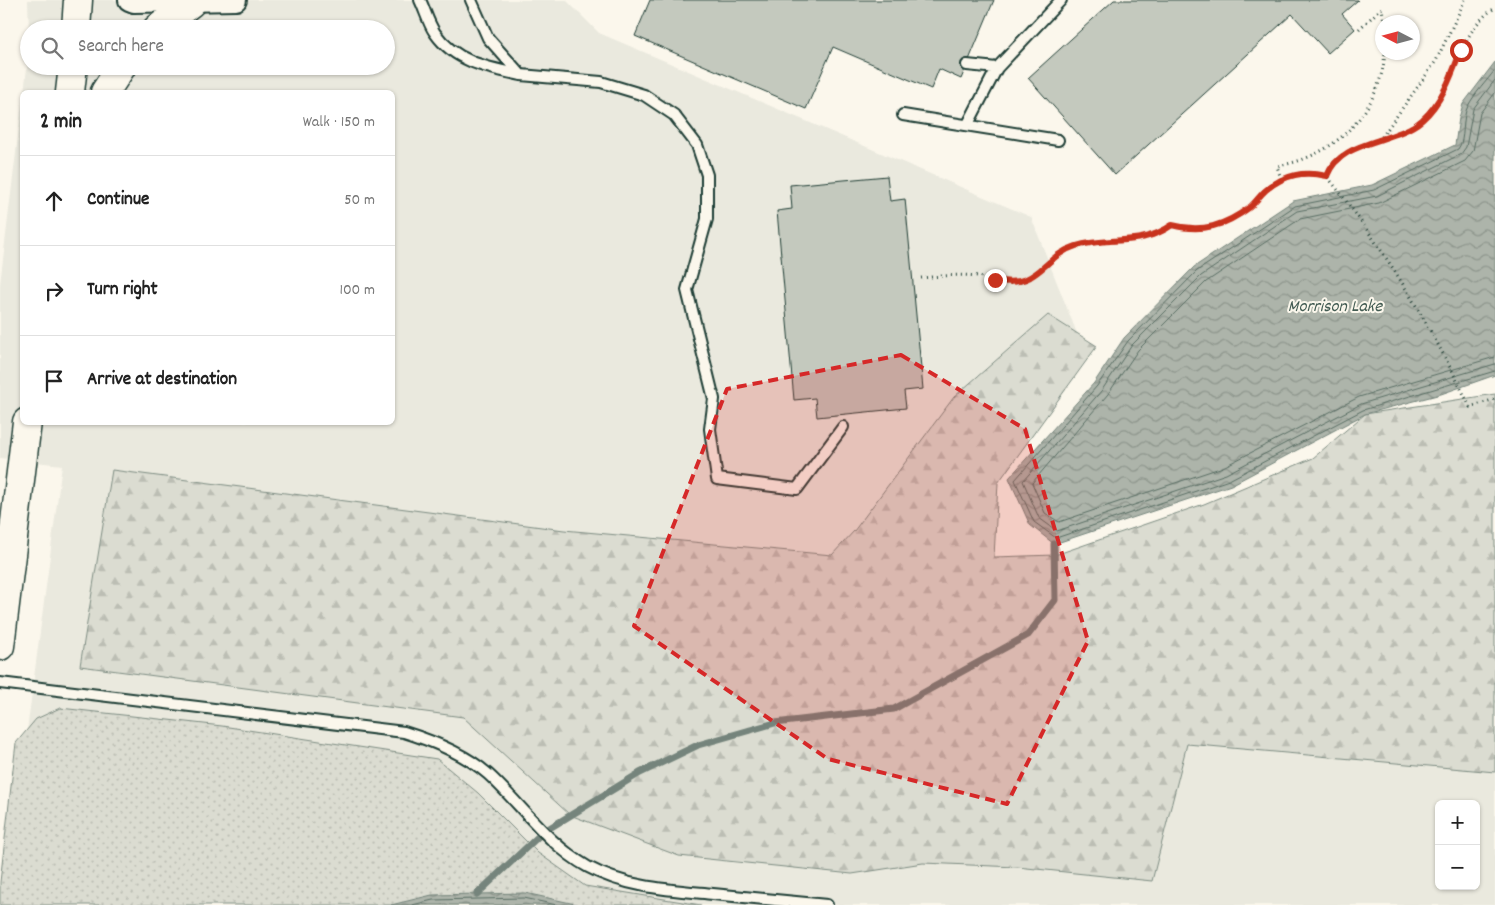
<!DOCTYPE html>
<html lang="en">
<head>
<meta charset="utf-8">
<style>
  :root { --surface:#fff; --page:#f6f6f6; --text:#222; --muted:#767676; --line:#e0e0e0 }
  body { margin:0; font-family:Dekko,sans-serif; background:var(--page); color:var(--text) }
  .controls { position:absolute; right:15px; bottom:15px; display:grid; overflow:hidden; border-radius:8px; box-shadow:0 1px 4px #0004 }
  .controls button { width:45px; height:45px; display:grid; place-items:center; padding:0; border:0; border-bottom:1px solid var(--line); background:var(--surface); color:var(--text); font:25px sans-serif }
  .compass { position:absolute; left:1375px; top:15px; width:45px; height:45px; border-radius:50%; background:var(--surface); box-shadow:0 1px 4px #0004; rotate:276deg }
  .stop { position:absolute; width:15px; height:15px; margin:-11px; border:4px solid #c8321e; border-radius:50%; background:#fff }
  .stop.end { background:#c8321e; border-color:#fff; box-shadow:0 1px 5px #0008 }
  .list { margin:0; padding:0; list-style:none }
  h2 { display:flex; justify-content:space-between; align-items:center; height:65px; margin:0; padding:0 20px; font-size:21px }
  h2 small { font-size:16px; font-weight:400; color:var(--muted) }
  .list li { display:grid; grid-template-columns:32px 1fr auto; gap:15px; align-items:center; box-sizing:border-box; height:90px; padding:0 20px; border-top:1px solid var(--line) }
  .list b { display:block; font-size:19px; white-space:nowrap }
  .list em { font-size:16px; font-style:normal; color:var(--muted) }
  .icon { flex:none; width:28px; height:28px; fill:none; stroke:currentColor; stroke-width:2; stroke-linecap:round; stroke-linejoin:round }
  .map { position:relative; flex:none; width:1495px; height:905px; overflow:hidden }
  .search { position:absolute; background:var(--surface); box-shadow:0 1px 4px #0004; left:20px; top:20px; width:375px; height:55px; display:flex; align-items:center; gap:12px; box-sizing:border-box; padding:0 18px; border-radius:28px; color:var(--muted); font-size:19px }
  .panel { position:absolute; background:var(--surface); box-shadow:0 1px 4px #0004; left:20px; top:90px; width:375px; height:335px; border-radius:8px }
  .map>svg:first-child { display:block }
  .built { fill:#eae9de; fill-rule:evenodd }
  .grass { fill:url(#grass-dots); stroke:#7d8c82 }
  .forest { fill:url(#forest-firs); stroke:#7d8c82 }
  .water { fill:url(#water-waves); stroke:#74847b }
  .lines { fill:none; stroke-linecap:round; stroke-linejoin:round }
  .shore { stroke:#586d63; stroke-width:1 }
  .stream { stroke:#74847b; stroke-width:7 }
  .building { fill:#c4c9be; stroke:#1f3d34 }
  .service-casing { stroke:#1f3d34; stroke-width:14 }
  .minor-casing { stroke:#1f3d34; stroke-width:24 }
  .secondary-casing { stroke:#1f3d34; stroke-width:31 }
  .path { stroke:#1f3d34; stroke-width:3; stroke-dasharray:1 4; stroke-linecap:butt }
  .service { stroke:#fbf7ec; stroke-width:10 }
  .minor { stroke:#fbf7ec; stroke-width:20 }
  .secondary { stroke:#fbf7ec; stroke-width:28 }
  .route { stroke:#c8321e; stroke-width:6 }
  .marked { fill:#d62828; fill-opacity:0.2; stroke:#d62828; stroke-width:4; stroke-dasharray:10 6; stroke-linejoin:round }
  .labels { text-anchor:middle; dominant-baseline:central; stroke-width:4; stroke-linejoin:round; paint-order:stroke }
  .water-label { font-size:18px; font-style:italic; fill:#425b52; stroke:#fbf7ec }
</style>
</head>
<body>
<div class="map">
<svg width="1495" height="905" viewBox="0 0 1495 905">
  <defs>
    <pattern id="grass-dots" width="8" height="8" patternUnits="userSpaceOnUse" patternTransform="scale(1.25)"><rect width="8" height="8" fill="#dbdcd1"/><path d="M2 2h.1M6 6h.1" fill="none" stroke="#bcbeb4" stroke-width="1.8" stroke-linecap="round"/></pattern>
    <pattern id="forest-firs" width="22" height="20" patternUnits="userSpaceOnUse" patternTransform="scale(1.25)"><rect width="22" height="20" fill="#dbdcd1"/><path d="M5 1l3.5 6h-7zM16 11l3.5 6h-7z" fill="#bcbeb4"/></pattern>
    <pattern id="water-waves" width="16" height="10" patternUnits="userSpaceOnUse" patternTransform="scale(1.25)"><rect width="16" height="10" fill="#adb4aa"/><path d="M0 5q4-4 8 0t8 0" fill="none" stroke="#8c948b"/></pattern>
  </defs>
  <rect width="100%" height="100%" fill="#fbf7ec"/>
  <filter id="ink" filterUnits="userSpaceOnUse"><feTurbulence type="fractalNoise" baseFrequency=".02" numOctaves="2"/><feDisplacementMap in="SourceGraphic" scale="10" xChannelSelector="R" yChannelSelector="G"/><feConvolveMatrix kernelMatrix="1 2 1 2 8 2 1 2 1" color-interpolation-filters="sRGB"/></filter>
  <g filter="url(#ink)">
    <path class="built" d="M28,0H566L599,33L1031,217L1082,346L957,498L1009,581L1495,439V905H4L62,465L0,458V284L22,103V422H392V92H24L29,52V66H386V29H29V33ZM1439,804H1476V886H1439Z"/>
    <path class="grass" d="M60,708L222,726L437,759L478,793L538,853L585,886L701,905H0V882L16,743L36,719Z"/>
    <path class="forest" d="M1048,315L1097,346L998,483L994,557L1055,555L1204,504L1313,458L1365,414L1495,394V772L1187,744L1152,881L1017,867L923,863L852,874L679,856L570,815L463,717L80,666L112,470L564,530L832,555L854,531L954,397Z"/>
    <path class="water" d="M1495,62V375L1441,394L1365,414L1231,485L1054,544L1030,525L1009,478L1094,383L1124,338L1194,267L1293,201L1372,185L1455,145L1459,118L1463,104Z
      M525,893L580,905H391L432,895Z"/>
    <g class="lines">
      <path class="shore" d="M1495,70C1486,82 1475,93 1468,106C1461,119 1466,139 1458,149L1374,190L1295,206L1197,271L1128,341L1097,386L1015,480L1034,522L1056,538L1229,480L1363,410L1495,371
        M1495,80L1473,109L1466,147L1461,154L1377,196L1297,211L1201,276L1132,345L1102,390L1023,481L1039,518L1057,531L1226,474L1361,404L1495,364
        M1495,93L1480,113L1473,151L1465,161L1379,203L1300,219L1206,282L1138,350L1108,394L1032,483L1045,513L1059,522L1223,467L1359,397L1495,357
        M412,905L433,900L524,898L557,905"/>
      <path class="stream" d="M477,894L543,832L640,773L698,745L775,723L894,709L1028,635L1055,600L1054,544"/>
    </g>
    <path class="building" d="M650,0H994L961,79L939,69L931,89L833,47L806,109L635,36Z
      M1114,0H1358L1342,14L1355,29L1328,53L1292,14L1115,175L1028,78Z
      M887,176L890,201L905,199L923,389L904,391L906,408L817,417L815,398L794,400L777,211L792,209L790,185Z"/>
    <g class="lines">
      <defs>
        <path id="service" d="M420,0C425,10 428,23 435,33C455,62 488,68 521,75L488,38L471,0
          M967,65L997,68L1061,0
          M521,75L601,82L644,95L674,115L697,145L707,175V219L687,290L714,399L710,429L717,479L797,489L843,427
          M903,115L1058,140
          M968,124L997,68
          M0,683L404,732C433,741 464,753 488,774C522,805 547,844 588,867C627,888 671,890 713,894C751,898 789,901 827,905"/>
        <path id="minor" d="M129,0L134,2L236,0"/>
        <path id="secondary" d="M76,29L78,0
          M157,29L191,3
          M70,92L73,66
          M105,92L122,66
          M0,646L27,422"/>
      </defs>
      <use href="#service" class="service-casing"/>
      <use href="#minor" class="minor-casing"/>
      <use href="#secondary" class="secondary-casing"/>
      <path class="path" d="M115,24L131,26
        M1359,29L1382,8L1384,22
        M1379,141L1436,61L1465,0
        M1327,176C1341,139 1394,144 1422,119C1457,89 1455,33 1495,8
        M1281,179L1277,166C1335,157 1381,111 1385,52
        M921,278C940,276 959,274 978,276C989,278 1001,283 1012,283C1036,283 1046,258 1066,250C1102,235 1139,249 1172,225C1202,233 1225,226 1250,207C1257,202 1260,195 1266,190C1285,174 1304,171 1327,176C1385,250 1429,322 1470,407L1495,399"/>
      <use href="#service" class="service"/>
      <use href="#minor" class="minor"/>
      <use href="#secondary" class="secondary"/>
    </g>
  </g>
  <g class="lines" filter="url(#ink)">
    <path class="route" d="M995,280C1040,290 1041,257 1076,246C1110,236 1141,247 1172,225C1202,233 1225,226 1250,207C1256,202 1260,195 1266,190C1285,174 1304,171 1327,176C1341,139 1394,144 1422,120C1442,103 1452,74 1461,50"/>
  </g>
  <path class="marked" d="M901,355L1025,429L1088,641L1007,804L828,759L634,626L727,389Z"/>
  <g class="labels">
    <g class="water-label">
      <text x="1335" y="307">Morrison Lake</text>
    </g>
  </g>
</svg>
<div class="controls">
<button>+</button>
<button>−</button>
</div>
<svg class="compass" viewBox="-18 -18 36 36"><path d="M0-13l5 13h-10z" fill="#e53935"/><path d="M0 13l5-13h-10z" fill="#767676"/></svg>
<div class="stop" style="left:1461px;top:50px"></div>
<div class="stop end" style="left:995px;top:280px"></div>
<div class="search"><svg class="icon" aria-label="search" viewBox="0 0 24 24"><circle cx="10" cy="10" r="6"/><path d="M15 15l6 6"/></svg>Search here</div>
<section class="panel">
<h2>2 min<small>Walk · 150 m</small></h2>
<ul class="list">
<li><svg class="icon" aria-label="ahead" viewBox="0 0 24 24"><path d="M12 20V5M6 11l6-6 6 6"/></svg><div><b>Continue</b></div><em>50 m</em></li>
<li><svg class="icon" aria-label="right" viewBox="0 0 24 24"><path d="M7 20v-9h11M14 6l5 5-5 5"/></svg><div><b>Turn right</b></div><em>100 m</em></li>
<li><svg class="icon" aria-label="arrive" viewBox="0 0 24 24"><path d="M6 21V4h12l-3 4 3 4H6"/></svg><div><b>Arrive at destination</b></div></li>
</ul>
</section>
</div>
</body>
</html>
